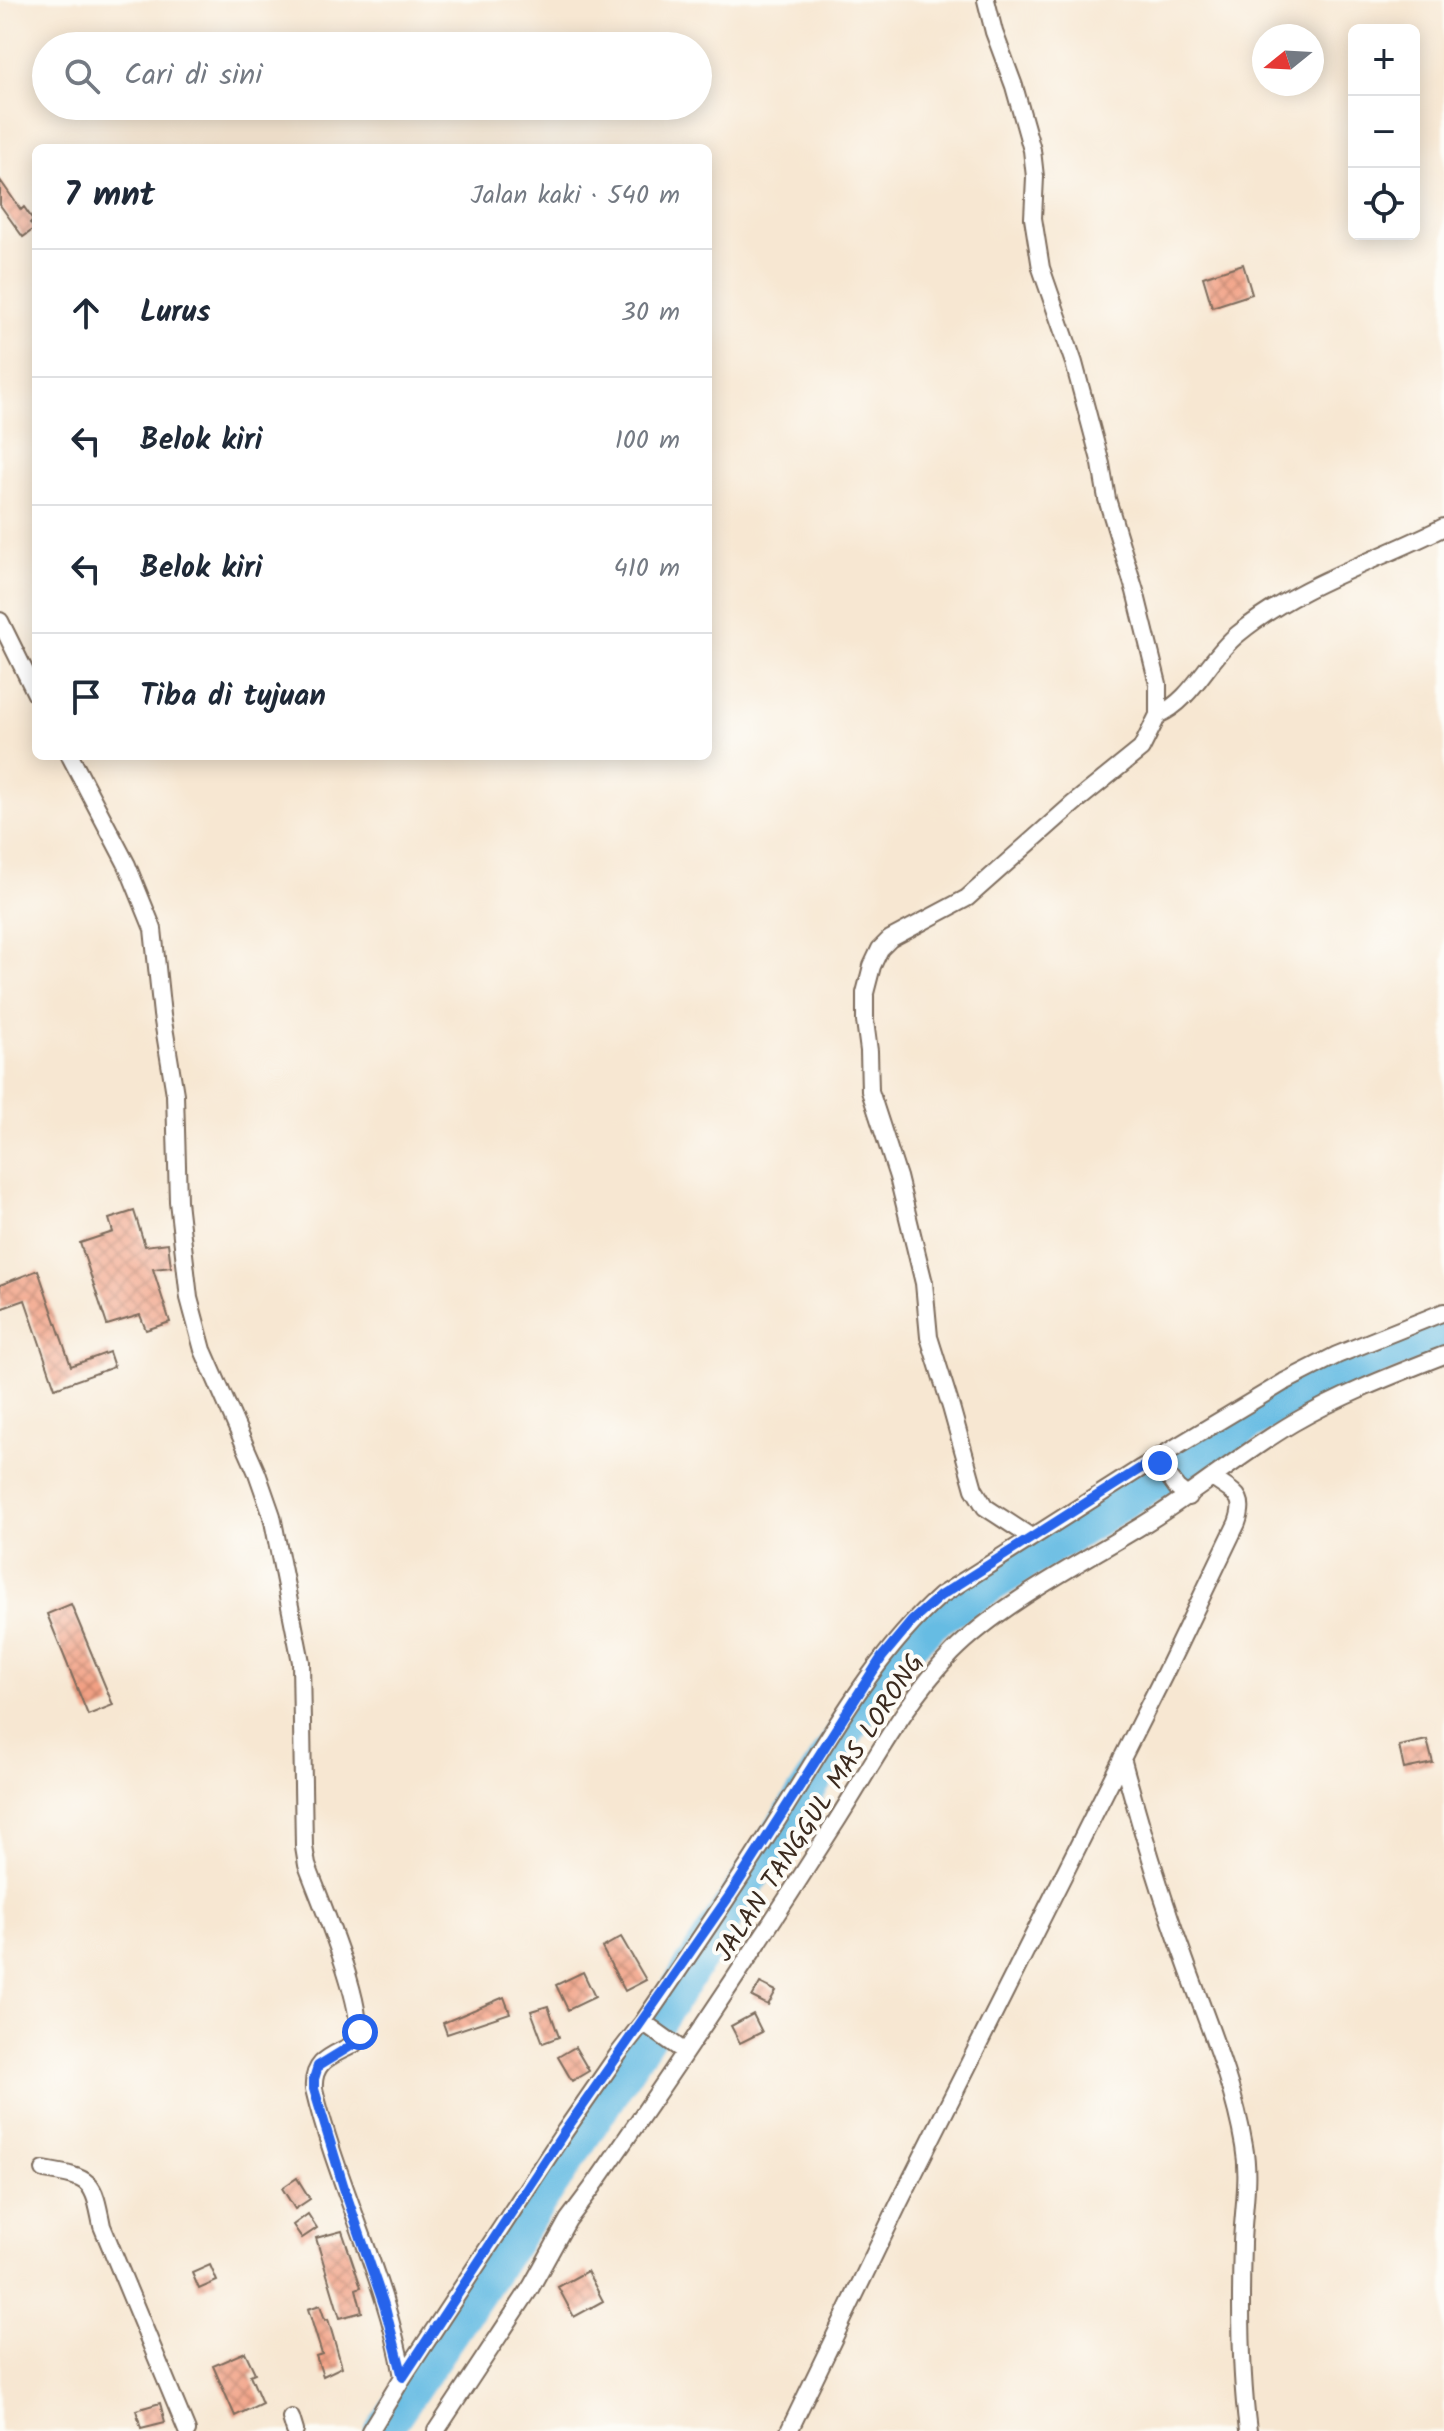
<!DOCTYPE html>
<html lang="id">
<head>
<meta charset="utf-8">
<style>
  :root { --surface:#fff; --page:#f2f2f3; --text:#1f2937; --muted:#747a83; --line:#e0e1e3 }
  body { margin:0; font-family:Kalam,sans-serif; background:var(--page); color:var(--text) }
  .controls { position:absolute; right:24px; top:24px; display:grid; overflow:hidden; border-radius:12px; box-shadow:0 4px 20px #0003 }
  .controls button { width:72px; height:72px; display:grid; place-items:center; padding:0; border:0; border-bottom:2px solid var(--line); background:var(--surface); color:var(--text); font:40px sans-serif }
  .compass { position:absolute; left:1252px; top:24px; width:72px; height:72px; border-radius:50%; background:var(--surface); box-shadow:0 4px 20px #0003; rotate:252deg }
  .stop { position:absolute; width:24px; height:24px; margin:-18px; border:6px solid #2563eb; border-radius:50%; background:#fff }
  .stop.end { background:#2563eb; border-color:#fff; box-shadow:0 2px 8px #0008 }
  .list { margin:0; padding:0; list-style:none }
  h2 { display:flex; justify-content:space-between; align-items:center; height:104px; margin:0; padding:0 32px; font-size:34px }
  h2 small { font-size:26px; font-weight:400; color:var(--muted) }
  .list li { display:grid; grid-template-columns:52px 1fr auto; gap:24px; align-items:center; box-sizing:border-box; height:128px; padding:0 32px; border-top:2px solid var(--line) }
  .list b { display:block; font-size:30px; white-space:nowrap }
  .list em { font-size:26px; font-style:normal; color:var(--muted) }
  .icon { flex:none; width:44px; height:44px; fill:none; stroke:currentColor; stroke-width:2; stroke-linecap:round; stroke-linejoin:round }
  .map { position:relative; flex:none; width:1444px; height:2431px; overflow:hidden }
  .search { position:absolute; background:var(--surface); box-shadow:0 4px 20px #0003; left:32px; top:32px; width:680px; height:88px; display:flex; align-items:center; gap:20px; box-sizing:border-box; padding:0 28px; border-radius:44px; color:var(--muted); font-size:30px }
  .panel { position:absolute; background:var(--surface); box-shadow:0 4px 20px #0003; left:32px; top:144px; width:680px; height:616px; border-radius:12px }
  .map>svg:first-child { display:block }
  .lines { fill:none; stroke-linecap:round; stroke-linejoin:round }
  .river { stroke:#66bce3; stroke-width:36 }
  .building { fill:url(#building-cross-hatch) }
  .street-casing { stroke:#7d6c5d; stroke-width:20 }
  .street { stroke:#fff; stroke-width:16 }
  .route { stroke:#2563eb; stroke-width:10 }
  .labels { text-anchor:middle; dominant-baseline:central; stroke-width:8; stroke-linejoin:round; paint-order:stroke }
  .street-label { font-size:26px; fill:#3b2a1e; stroke:#fdfcf7 }
</style>
</head>
<body>
<div class="map">
<svg width="1444" height="2431" viewBox="0 0 1444 2431">
  <defs>
    <pattern id="building-cross-hatch" width="8" height="8" patternUnits="userSpaceOnUse" patternTransform="scale(2)"><rect width="8" height="8" fill="#f2a084"/><path d="M0 0l8 8M0 8l8-8" fill="none" stroke="#c5836b"/></pattern>
  </defs>
  <rect width="100%" height="100%" fill="#fdfcf7"/>
  <filter id="ink" filterUnits="userSpaceOnUse"><feTurbulence type="fractalNoise" baseFrequency=".0125" numOctaves="2"/><feDisplacementMap in="SourceGraphic" scale="16" xChannelSelector="R" yChannelSelector="G"/><feConvolveMatrix kernelMatrix="1 2 1 2 8 2 1 2 1" color-interpolation-filters="sRGB"/></filter>
  <filter id="wash" filterUnits="userSpaceOnUse"><feTurbulence type="fractalNoise" baseFrequency=".006" numOctaves="4" result="noise"/><feDisplacementMap in="SourceGraphic" scale="32" xChannelSelector="R" yChannelSelector="G"/><feGaussianBlur stdDeviation="1.8" result="paint"/><feColorMatrix in="noise" values="0 0 0 0 0 0 0 0 0 0 0 0 0 0 0 0 0 1.4 0 .05"/><feComposite in="paint" operator="in"/></filter>
  <g filter="url(#wash)">
    <rect width="100%" height="100%" fill="#f7e7d2"/>
    <g class="lines">
      <path class="river" d="M383,2431L562,2167L891,1662L933,1621L1301,1391L1444,1331"/>
    </g>
    <g id="blocks">
      <path class="building" d="M0,180L21,210L24,207L33,220L30,223L34,229L23,237L0,205Z
        M1243,264L1252,294L1212,307L1203,277Z
        M134,1211L145,1246L168,1243L171,1267L153,1269L170,1322L146,1330L140,1315L107,1325L80,1243L113,1232L109,1219Z
        M38,1270L71,1366L109,1352L114,1367L55,1388L25,1300L0,1309V1285Z
        M71,1604L113,1705L88,1715L47,1614Z
        M1427,1740L1433,1763L1404,1769L1399,1746Z
        M621,1937L646,1980L625,1991L602,1948Z
        M583,1972L595,1997L568,2010L556,1985Z
        M760,1983L776,1991L768,2005L752,1997Z
        M504,1997L510,2013L447,2034L443,2023Z
        M548,2006L559,2037L543,2043L531,2011Z
        M753,2014L762,2032L740,2043L731,2026Z
        M575,2047L589,2071L572,2081L558,2057Z
        M297,2178L310,2199L295,2209L282,2188Z
        M308,2214L317,2228L302,2238L293,2225Z
        M342,2231L361,2287L356,2289L362,2312L340,2318L316,2238Z
        M210,2265L217,2281L199,2289L192,2273Z
        M587,2271L603,2301L574,2317L558,2287Z
        M320,2305L325,2320L328,2319L342,2367L323,2376L316,2356L322,2354L308,2309Z
        M245,2352L255,2373L250,2375L262,2403L235,2416L213,2366Z
        M160,2403L165,2422L141,2428L136,2410Z"/>
    </g>
  </g>
  <g filter="url(#ink)">
    <use href="#blocks" fill-opacity="0" stroke="#7d6c5d" stroke-width="2"/>
    <g class="lines">
      <defs>
        <path id="street" d="M986,0L994,32L1014,86L1032,150L1035,177L1033,218L1041,268L1074,363L1101,464L1107,499L1135,591L1158,684V715L1141,749L1073,804L967,898L890,939L880,949L872,966L865,993V1021L869,1051L870,1091L898,1177L924,1283L929,1337L951,1407L974,1489L985,1507L1031,1537
          M0,621L36,694
          M1158,715C1193,700 1208,658 1238,634C1299,584 1375,562 1444,527
          M70,756L127,865L153,929L162,1015L175,1094L178,1201L189,1298L203,1350L257,1473L272,1516L301,1662L304,1847L307,1865C318,1896 373,2021 354,2044C332,2056 312,2060 314,2089C337,2186 387,2280 403,2377L370,2431
          M1156,1459L1177,1488L1188,1497
          M1122,1758C1140,1824 1159,1890 1183,1955C1205,2018 1233,2080 1244,2146C1250,2179 1243,2210 1242,2243C1240,2305 1240,2369 1248,2431
          M643,2022C692,1951 740,1880 785,1808C832,1733 874,1655 940,1596L1141,1468L1284,1382L1337,1355L1444,1312
          M44,2170C92,2178 93,2180 102,2226L187,2431
          M403,2377L565,2131L619,2053L643,2022L685,2052
          M291,2418L295,2431
          M436,2431L531,2287L568,2220L592,2188C675,2069 756,1948 834,1825C870,1769 905,1701 952,1653C1001,1603 1085,1561 1146,1523C1196,1492 1242,1453 1293,1423C1341,1395 1393,1375 1444,1355
          M789,2431L899,2203L1164,1675L1237,1523C1247,1495 1234,1494 1214,1479"/>
      </defs>
      <use href="#street" class="street-casing"/>
      <use href="#street" class="street"/>
    </g>
  </g>
  <g class="lines" filter="url(#ink)">
    <path class="route" d="M360,2032L354,2044L318,2066L314,2079V2089L344,2188L385,2308L403,2377L565,2131L730,1895L882,1657L912,1621L940,1596L1141,1468L1156,1459L1160,1463"/>
  </g>
  <g class="labels">
    <g class="street-label">
      <text transform="translate(820 1808) rotate(-57)">JALAN TANGGUL MAS LORONG</text>
    </g>
  </g>
</svg>
<div class="controls">
<button>+</button>
<button>−</button>
<button><svg class="icon" aria-label="locate" viewBox="0 0 24 24"><circle cx="12" cy="12" r="6"/><path d="M12 2v4M12 18v4M2 12h4M18 12h4"/></svg></button>
</div>
<svg class="compass" viewBox="-18 -18 36 36"><path d="M0-13l5 13h-10z" fill="#e53935"/><path d="M0 13l5-13h-10z" fill="#747a83"/></svg>
<div class="stop" style="left:360px;top:2032px"></div>
<div class="stop end" style="left:1160px;top:1463px"></div>
<div class="search"><svg class="icon" aria-label="search" viewBox="0 0 24 24"><circle cx="10" cy="10" r="6"/><path d="M15 15l6 6"/></svg>Cari di sini</div>
<section class="panel">
<h2>7 mnt<small>Jalan kaki · 540 m</small></h2>
<ul class="list">
<li><svg class="icon" aria-label="ahead" viewBox="0 0 24 24"><path d="M12 20V5M6 11l6-6 6 6"/></svg><div><b>Lurus</b></div><em>30 m</em></li>
<li><svg class="icon" aria-label="left" viewBox="0 0 24 24"><path d="M17 20v-9H6M10 6l-5 5 5 5"/></svg><div><b>Belok kiri</b></div><em>100 m</em></li>
<li><svg class="icon" aria-label="left" viewBox="0 0 24 24"><path d="M17 20v-9H6M10 6l-5 5 5 5"/></svg><div><b>Belok kiri</b></div><em>410 m</em></li>
<li><svg class="icon" aria-label="arrive" viewBox="0 0 24 24"><path d="M6 21V4h12l-3 4 3 4H6"/></svg><div><b>Tiba di tujuan</b></div></li>
</ul>
</section>
</div>
</body>
</html>
